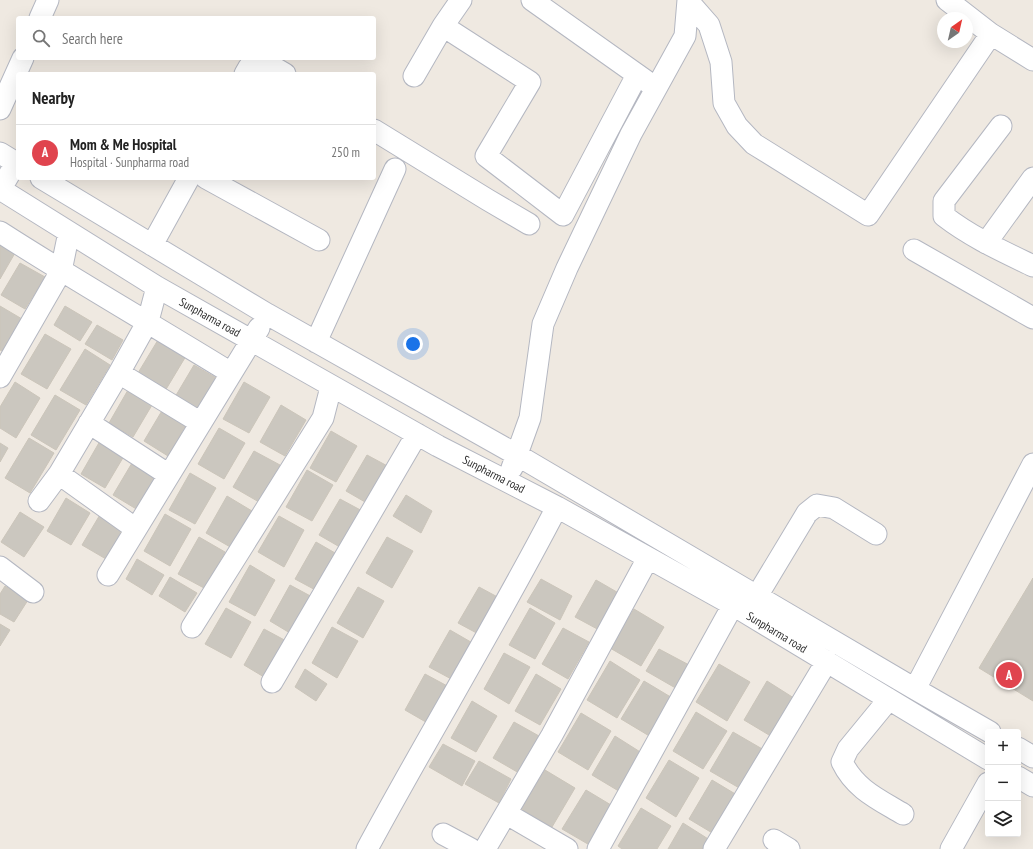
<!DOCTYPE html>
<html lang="en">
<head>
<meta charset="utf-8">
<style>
  :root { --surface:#fff; --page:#f2f2f2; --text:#222; --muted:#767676; --line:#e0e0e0; --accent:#db2777 }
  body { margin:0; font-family:"PT Sans Narrow",sans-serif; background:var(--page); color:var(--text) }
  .controls { position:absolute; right:12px; bottom:12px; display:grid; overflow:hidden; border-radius:4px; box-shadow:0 4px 16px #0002 }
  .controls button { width:36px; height:36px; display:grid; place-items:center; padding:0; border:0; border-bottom:1px solid var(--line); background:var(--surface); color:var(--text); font:20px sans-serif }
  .compass { position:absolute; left:937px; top:12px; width:36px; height:36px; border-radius:50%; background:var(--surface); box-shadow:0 4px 16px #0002; rotate:34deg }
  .you { position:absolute; left:413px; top:344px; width:14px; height:14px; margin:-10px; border:3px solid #fff; border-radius:50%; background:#1a73e8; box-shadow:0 0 0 6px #1a73e833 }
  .badge { display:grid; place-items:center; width:26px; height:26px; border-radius:50%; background:var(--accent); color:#fff; font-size:13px; font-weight:700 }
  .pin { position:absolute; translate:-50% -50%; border:2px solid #fff; box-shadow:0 1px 4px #0006 }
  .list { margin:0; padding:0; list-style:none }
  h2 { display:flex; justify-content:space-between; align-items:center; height:52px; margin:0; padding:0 16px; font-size:17px }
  h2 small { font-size:13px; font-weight:400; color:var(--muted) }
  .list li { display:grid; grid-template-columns:26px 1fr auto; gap:12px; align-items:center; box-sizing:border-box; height:56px; padding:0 16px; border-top:1px solid var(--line) }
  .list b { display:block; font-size:15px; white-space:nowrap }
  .list p { margin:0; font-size:13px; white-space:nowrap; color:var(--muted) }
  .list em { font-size:13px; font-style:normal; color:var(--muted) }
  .icon { flex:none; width:22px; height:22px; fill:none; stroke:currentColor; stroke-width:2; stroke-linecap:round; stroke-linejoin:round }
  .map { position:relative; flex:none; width:1033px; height:849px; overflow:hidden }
  .search { position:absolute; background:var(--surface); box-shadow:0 4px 16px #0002; left:16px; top:16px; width:360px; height:44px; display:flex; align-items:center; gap:10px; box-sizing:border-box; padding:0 14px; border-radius:4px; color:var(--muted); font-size:15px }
  .panel { position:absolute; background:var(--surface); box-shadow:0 4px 16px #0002; left:16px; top:72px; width:360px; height:108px; border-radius:4px }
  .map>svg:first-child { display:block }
  .building { fill:#cbc7bf; stroke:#cbc5ba }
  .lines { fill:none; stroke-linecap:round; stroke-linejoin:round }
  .minor-casing { stroke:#b4b7c1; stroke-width:23 }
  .minor { stroke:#fff; stroke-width:21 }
  .labels { text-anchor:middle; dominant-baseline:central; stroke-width:3; stroke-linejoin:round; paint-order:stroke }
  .street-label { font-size:12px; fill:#2e2e2e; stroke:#fff }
</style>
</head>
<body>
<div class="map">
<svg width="1033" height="849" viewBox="0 0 1033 849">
  <rect width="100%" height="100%" fill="#efe9e1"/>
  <path class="building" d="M0,244L15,253L0,279Z
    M20,263L45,277L25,309L1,295Z
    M0,306L22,319L2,351L0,350Z
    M65,306L92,322L80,341L54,325Z
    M97,325L123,340L112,360L85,344Z
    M45,334L71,349L47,389L21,374Z
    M161,335L189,351L165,391L138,373Z
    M85,349L110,365L86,405L60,390Z
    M194,365L218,379L199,411L175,397Z
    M15,382L40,398L16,438L0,428V407Z
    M244,382L270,397L249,433L223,419Z
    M128,390L152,405L133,437L109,423Z
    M55,395L80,410L56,450L31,435Z
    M281,405L306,420L285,456L260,442Z
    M163,409L187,423L168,456L144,441Z
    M219,428L245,443L224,479L198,464Z
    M331,431L357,446L336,482L310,468Z
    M29,438L54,453L30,493L5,478Z
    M100,441L124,456L105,488L81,474Z
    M0,443L8,448L0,462Z
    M254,451L280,465L259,502L233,487Z
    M367,455L393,469L372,506L346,491Z
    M132,463L157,477L138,510L113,495Z
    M307,470L333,485L312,521L286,507Z
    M190,473L216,488L195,524L169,510Z
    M406,495L432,511L421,533L393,516Z
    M227,496L252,511L232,548L206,533Z
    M66,498L90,513L71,545L47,531Z
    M340,499L366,513L345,550L319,535Z
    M20,512L44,527L24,557L1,542Z
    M101,513L125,527L106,559L82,545Z
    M165,514L191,529L170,566L144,551Z
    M279,516L304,530L284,567L258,552Z
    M199,537L225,552L204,588L178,574Z
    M387,537L413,551L392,588L366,573Z
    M316,542L342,557L321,593L295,579Z
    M137,559L164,575L152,595L126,579Z
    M250,565L275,580L255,616L229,602Z
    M170,577L197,593L185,612L159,596Z
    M1033,578V701L979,668Z
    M541,579L572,596L560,620L527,602Z
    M596,580L622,595L601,631L575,617Z
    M290,585L316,599L295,636L270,621Z
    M5,586L28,600L14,622L0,614V594Z
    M358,587L384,601L363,638L337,623Z
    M479,587L505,601L484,637L458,623Z
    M226,608L251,622L231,658L205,644Z
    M530,608L555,623L535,659L509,645Z
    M634,609L664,627L641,666L610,648Z
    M0,624L10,630L0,646Z
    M332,627L358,641L337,678L312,663Z
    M563,628L589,642L568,679L542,664Z
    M264,629L290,643L269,680L244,665Z
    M450,630L476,645L455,681L429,667Z
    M659,649L691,666L679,690L646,671Z
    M504,653L530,667L509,704L484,689Z
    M610,661L640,680L617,718L587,700Z
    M719,664L750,682L727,721L696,702Z
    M305,669L327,684L316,701L295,687Z
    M425,674L451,688L431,725L405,710Z
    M536,674L561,689L540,725L515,711Z
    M644,681L674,699L651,737L621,719Z
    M767,681L797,700L774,738L744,720Z
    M472,701L497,716L476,752L451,738Z
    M696,712L727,731L703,769L673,751Z
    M581,713L611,731L588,770L558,752Z
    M514,722L539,736L519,773L493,758Z
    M733,732L764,750L741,789L710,771Z
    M615,736L645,755L622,793L592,775Z
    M443,744L475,761L462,786L429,767Z
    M669,760L699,778L676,817L646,798Z
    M479,761L511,779L499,803L465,784Z
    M545,770L575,788L552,827L521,809Z
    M712,780L742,798L719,837L689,819Z
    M586,790L616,808L593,847L562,829Z
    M641,808L671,826L657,849H622L618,846Z
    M683,823L713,842L709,849H668Z"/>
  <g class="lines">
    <defs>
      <path id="minor" d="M461,0L443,26L530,82L486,156L563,215L637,75
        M532,0L649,83
        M947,0L991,34L1033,60
        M688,1L709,25L721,62L724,103L737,126L754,144L868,215L991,34
        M40,18L48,0
        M245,74L249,67L263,61L285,74
        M414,76L443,26
        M0,109L23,58
        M1001,126L944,201V216C971,237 1002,251 1033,266
        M374,130L488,200L529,224
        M0,153L18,164
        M41,178L267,314L517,455L915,689L990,732
        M206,178L319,240
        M0,189L157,287L438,446L557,507L733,605L988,759
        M0,190L16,163
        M0,232C76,281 155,326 231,373
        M986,243L1033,178
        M152,245L189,178
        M914,250L1033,318
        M316,342L395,169
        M119,373L201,423
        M0,377L61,271L69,232
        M89,423L169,475
        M512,468L530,418L543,324L567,268L631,134L685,36L688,0
        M59,474L136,529
        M39,501L59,474L119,373L148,321L157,287
        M0,567L33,592
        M108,575L259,328
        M757,596L807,513L817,505L834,508L876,534
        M192,627L323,418L331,387
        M272,682L417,434
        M915,689L1033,464
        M889,699L848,749L842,762C855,789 878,799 903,814
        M1018,748L1033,757
        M1018,777L1033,786
        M507,814L567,849
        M443,834L471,849
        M774,840L789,849
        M367,849C429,734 497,623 557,507
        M485,849L552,735L648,558
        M598,849L733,605
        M714,849L827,661
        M951,849L988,783"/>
    </defs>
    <use href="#minor" class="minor-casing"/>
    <use href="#minor" class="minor"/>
  </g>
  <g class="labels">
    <g class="street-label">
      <text transform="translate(210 317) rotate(29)">Sunpharma road</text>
      <text transform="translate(494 474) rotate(27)">Sunpharma road</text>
      <text transform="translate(777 632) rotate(31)">Sunpharma road</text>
    </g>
  </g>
</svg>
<div class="controls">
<button>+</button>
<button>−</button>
<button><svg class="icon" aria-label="layers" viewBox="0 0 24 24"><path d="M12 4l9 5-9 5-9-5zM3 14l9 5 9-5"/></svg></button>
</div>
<svg class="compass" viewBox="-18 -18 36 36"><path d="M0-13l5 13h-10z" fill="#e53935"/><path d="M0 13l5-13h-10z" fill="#767676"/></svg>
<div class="you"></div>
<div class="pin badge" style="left:1009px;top:675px;background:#e0444e">A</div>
<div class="search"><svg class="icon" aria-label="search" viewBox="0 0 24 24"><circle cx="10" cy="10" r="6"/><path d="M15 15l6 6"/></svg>Search here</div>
<section class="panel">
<h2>Nearby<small></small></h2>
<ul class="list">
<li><span class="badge" style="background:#e0444e">A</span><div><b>Mom &amp; Me Hospital</b><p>Hospital · Sunpharma road</p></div><em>250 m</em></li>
</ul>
</section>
</div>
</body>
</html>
